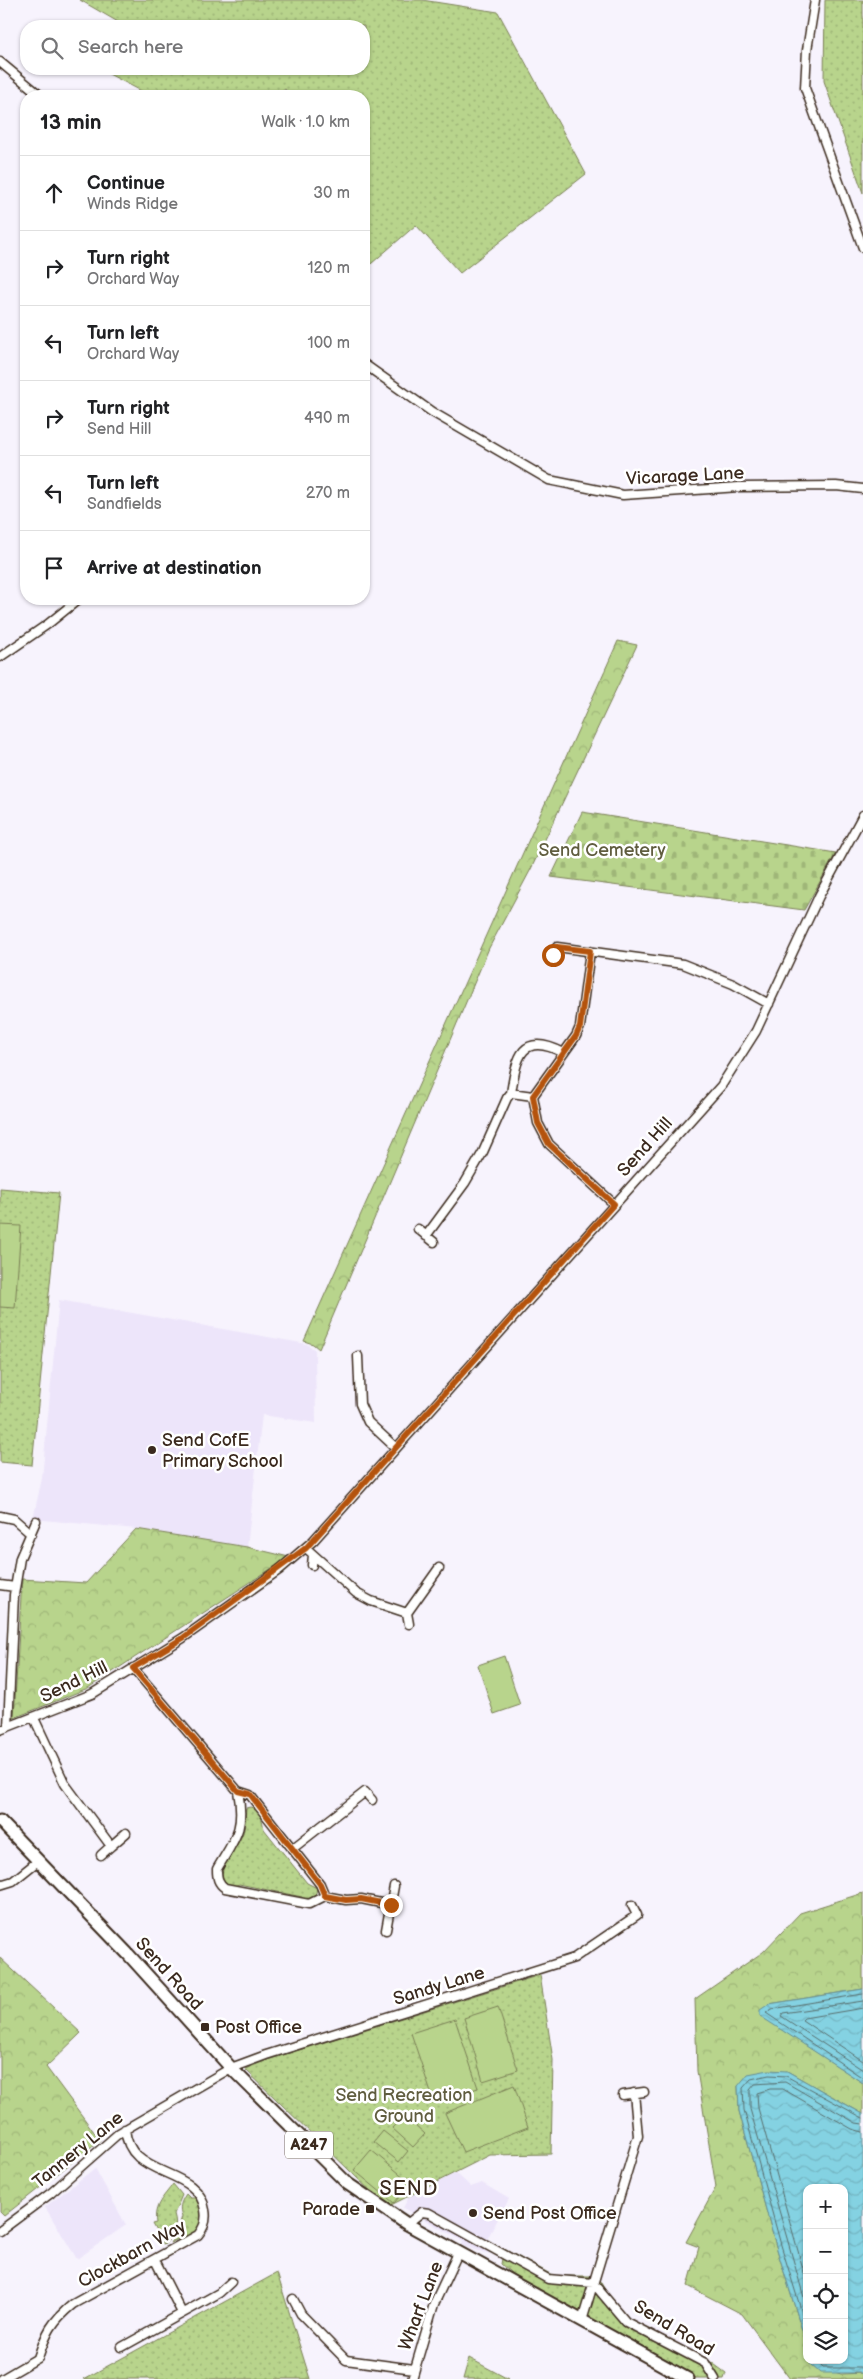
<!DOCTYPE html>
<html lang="en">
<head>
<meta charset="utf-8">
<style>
  :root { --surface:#fff; --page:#f2f2f2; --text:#202124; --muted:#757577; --line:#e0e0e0 }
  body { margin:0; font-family:"Balsamiq Sans",sans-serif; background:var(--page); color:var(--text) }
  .controls { position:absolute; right:15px; bottom:15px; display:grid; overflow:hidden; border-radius:10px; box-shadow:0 1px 4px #0004 }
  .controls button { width:45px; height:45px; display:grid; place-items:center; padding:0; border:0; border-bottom:1px solid var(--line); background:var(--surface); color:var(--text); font:25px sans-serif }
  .stop { position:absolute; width:15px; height:15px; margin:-11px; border:4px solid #b45309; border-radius:50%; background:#fff }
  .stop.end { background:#b45309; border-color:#fff; box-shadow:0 1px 5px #0008 }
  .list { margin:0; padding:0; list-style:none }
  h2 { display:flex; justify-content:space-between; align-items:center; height:65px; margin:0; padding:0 20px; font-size:21px }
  h2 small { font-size:16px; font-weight:400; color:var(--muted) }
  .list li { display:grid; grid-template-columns:32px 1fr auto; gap:15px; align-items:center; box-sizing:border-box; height:75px; padding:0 20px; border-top:1px solid var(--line) }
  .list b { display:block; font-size:19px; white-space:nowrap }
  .list p { margin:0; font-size:16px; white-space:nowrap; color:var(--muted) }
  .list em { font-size:16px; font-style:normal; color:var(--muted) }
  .icon { flex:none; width:28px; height:28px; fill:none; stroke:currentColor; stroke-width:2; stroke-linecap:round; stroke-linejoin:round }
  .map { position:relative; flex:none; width:863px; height:2379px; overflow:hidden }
  .search { position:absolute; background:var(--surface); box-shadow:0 1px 4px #0004; left:20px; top:20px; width:350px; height:55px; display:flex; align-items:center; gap:12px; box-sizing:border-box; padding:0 18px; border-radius:20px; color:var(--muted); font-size:19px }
  .panel { position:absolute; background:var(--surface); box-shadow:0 1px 4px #0004; left:20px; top:90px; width:350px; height:515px; border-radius:20px }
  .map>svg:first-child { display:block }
  .built { fill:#ede5fa }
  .grass { fill:url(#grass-dots); stroke:#7a7f55 }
  .forest { fill:url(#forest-crowns); stroke:#7a7f55 }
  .cemetery { fill:url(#cemetery-stones); stroke:#7a7f55 }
  .garden { fill:#b8d48c; stroke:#7a7f55 }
  .water { fill:url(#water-waves); stroke:#678f94 }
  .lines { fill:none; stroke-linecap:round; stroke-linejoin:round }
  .shore { stroke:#586d6c; stroke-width:1 }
  .minor-casing { stroke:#3b2a1e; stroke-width:11 }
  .primary-casing { stroke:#3b2a1e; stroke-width:15 }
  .minor { stroke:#fff; stroke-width:8 }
  .primary { stroke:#fff; stroke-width:11 }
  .route { stroke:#b45309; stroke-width:6 }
  .poi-dot { fill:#3b2a1e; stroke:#fff; stroke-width:2 }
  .labels { text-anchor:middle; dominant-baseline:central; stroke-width:5; stroke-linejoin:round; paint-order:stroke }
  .shield { fill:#fff; stroke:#766a62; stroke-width:1 }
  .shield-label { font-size:16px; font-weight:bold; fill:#3b2a1e }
  .street-label { font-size:18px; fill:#3b2a1e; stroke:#fff }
  .park-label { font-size:18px; fill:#605d3f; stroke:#fff }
  .poi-label { font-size:18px; fill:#3b2a1e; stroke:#fff; text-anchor:start }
  .quarter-label { font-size:20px; letter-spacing:1px; fill:#3b2a1e; stroke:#fff }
</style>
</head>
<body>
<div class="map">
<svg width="863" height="2379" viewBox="0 0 863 2379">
  <defs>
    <pattern id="grass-dots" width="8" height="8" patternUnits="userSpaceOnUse" patternTransform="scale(1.25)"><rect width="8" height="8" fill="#b8d48c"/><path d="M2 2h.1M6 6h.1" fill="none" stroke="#9fb678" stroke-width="1.8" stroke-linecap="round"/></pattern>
    <pattern id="forest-crowns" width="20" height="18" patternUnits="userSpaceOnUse" patternTransform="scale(1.25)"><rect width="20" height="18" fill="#b8d48c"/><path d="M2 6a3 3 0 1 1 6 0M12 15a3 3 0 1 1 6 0" fill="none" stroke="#9fb678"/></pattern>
    <pattern id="cemetery-stones" width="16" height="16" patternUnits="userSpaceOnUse" patternTransform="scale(1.25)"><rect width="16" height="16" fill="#b8d48c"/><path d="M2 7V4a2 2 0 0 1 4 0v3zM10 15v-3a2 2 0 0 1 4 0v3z" fill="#9fb678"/></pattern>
    <pattern id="water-waves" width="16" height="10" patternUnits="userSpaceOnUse" patternTransform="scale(1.25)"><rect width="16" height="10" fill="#84d2e2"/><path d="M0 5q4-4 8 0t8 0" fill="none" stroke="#73b4c1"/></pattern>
  </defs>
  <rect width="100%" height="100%" fill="#f7f3fd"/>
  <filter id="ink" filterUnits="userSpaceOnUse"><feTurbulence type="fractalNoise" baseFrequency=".02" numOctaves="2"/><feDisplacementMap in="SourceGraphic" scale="10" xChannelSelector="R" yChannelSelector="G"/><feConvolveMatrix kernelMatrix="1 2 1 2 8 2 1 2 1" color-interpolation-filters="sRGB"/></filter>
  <g filter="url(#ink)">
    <path class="built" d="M59,1300L307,1344L315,1350L316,1423L262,1415L247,1547L136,1529L33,1519L42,1478Z
      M95,2168L126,2225L77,2259L45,2207Z
      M456,2173L471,2187L482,2183L509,2199L487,2239L490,2250L488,2254L462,2245L463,2241L403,2208L409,2196Z"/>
    <path class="grass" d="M80,0H422L498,12L586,174L460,273L416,225L364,270V96H292L285,89L277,96H151L105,72L108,69H364V26H125Z
      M825,0H863V193L824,81Z
      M0,1188L59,1193L32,1465L0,1462Z
      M250,1807C261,1809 262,1820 264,1829L307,1883L317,1888L315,1897L305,1900L302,1897L239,1884L233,1887C207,1876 236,1852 242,1835C246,1827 245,1817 246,1808Z
      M540,1975L553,2060L551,2154L490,2155L387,2207L245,2069L267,2060Z
      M173,2184L182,2195L174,2214C178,2226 174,2232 166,2243L163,2244L152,2224L156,2223C153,2205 164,2197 173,2184Z
      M186,2194L190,2198H195C207,2214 202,2229 186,2239L180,2238L170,2243L178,2231L182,2216C179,2208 180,2203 186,2194Z
      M504,2249L554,2276H593L598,2278L619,2313L711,2362L726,2373L724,2379H695L521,2282L501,2264Z
      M277,2273L310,2379H84Z
      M469,2358L508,2379H463Z"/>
    <path class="forest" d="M618,641L637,645L531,869L489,948L319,1349L313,1344L304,1341Z
      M136,1529L247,1547L289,1557L88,1688L14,1718L22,1579L86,1583Z
      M863,1893V1989L769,2004L760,2015L863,2083V2114L787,2071L738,2086L739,2111L776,2246L807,2346V2360H810L811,2365L841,2374L863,2373V2379H790L742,2314L688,2286L699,2247L686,2242L716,2187L697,2071L695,1999L763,1952L800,1913Z
      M0,1958L81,2033L46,2067L100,2140L4,2216L0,2212Z"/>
    <path class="cemetery" d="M582,812L836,853L804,910L551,877Z"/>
    <path class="garden" d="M0,1225L21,1226L15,1308L0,1307Z
      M504,1656L520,1705L494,1714L478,1665Z
      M498,2007L518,2070L483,2081L464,2018Z
      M455,2019L478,2088L434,2102L411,2033Z
      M514,2085L528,2127L463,2152L445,2113Z
      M404,2115L425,2134L413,2147L392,2128Z
      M383,2131L408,2151L399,2162L374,2142Z
      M371,2150L411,2183L394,2203L354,2170Z"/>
    <path class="water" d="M863,1989V2083L760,2016V2010L769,2004Z
      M769,2070L787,2071L863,2114V2373H820L811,2365L810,2360H844V2188H807V2346L776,2246L739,2111L738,2086L748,2074Z"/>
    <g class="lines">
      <path class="shore" d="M863,1994L772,2009L766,2013L863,2078
        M863,2001L783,2013L781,2016L863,2070
        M863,2008L804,2018L802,2020L863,2061
        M807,2283L758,2108L757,2093L770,2089H783L852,2129L863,2132
        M807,2308L750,2109V2090L755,2084L785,2082L856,2123L863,2124
        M807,2329L781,2245L744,2110L743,2088L751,2079L769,2075L786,2076L863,2118
        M815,2360L823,2368H863"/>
      <defs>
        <path id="minor" d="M815,0L807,50L805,88L863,248
          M0,62L41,96
          M364,364L432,412L549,480L623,495L739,487L836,486L863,489
          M0,657L48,624L79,599
          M553,955L557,947L683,964L733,984L769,1004
          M511,1093C517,1056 521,1031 564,1053
          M533,1096L538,1123L549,1144L614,1204
          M418,1229L434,1242
          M426,1236L465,1183L483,1152L507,1098L511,1093L533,1096L576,1036L580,1027L590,951
          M358,1356L360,1404L368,1422L396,1448
          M0,1516L14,1519L31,1534
          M306,1548L356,1593L371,1601L407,1613L409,1624
          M312,1565L313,1555
          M0,1585L15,1587
          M407,1613L439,1568
          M133,1668L238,1791L250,1795L320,1884L325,1896L346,1900L361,1899L391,1905
          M34,1718L65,1784L111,1846L101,1855
          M8,1727L14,1595L20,1558L36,1521
          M0,1730L92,1694L183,1638L279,1570L313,1541L721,1086L756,1031L819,896L863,815
          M238,1791C245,1829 236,1837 217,1869C217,1878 218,1883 225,1888L309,1904L325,1896
          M111,1846L126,1833
          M292,1849L365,1792L372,1800
          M0,1885L13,1881L38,1861
          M386,1930L394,1886
          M623,2095L644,2092
          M407,2224L422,2212L429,2213L548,2279L593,2283L626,2322L705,2363L715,2379
          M0,2231L51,2193L119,2133L231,2068L266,2055L574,1958L637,1915L632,1905
          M155,2260L182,2313
          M293,2299L301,2314L346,2360L414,2369
          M582,2321L638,2136L634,2093
          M122,2347L219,2293L231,2282
          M2,2379L38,2358C46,2333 52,2321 73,2304L198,2235C204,2228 207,2220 205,2210C200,2176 158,2176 138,2157C129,2149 126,2140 125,2129
          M412,2379L434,2304L458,2253"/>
        <path id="primary" d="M0,1821L128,1954L231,2068L348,2184L407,2224L688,2379"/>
      </defs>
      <use href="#minor" class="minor-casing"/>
      <use href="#primary" class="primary-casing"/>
      <use href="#minor" class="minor"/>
      <use href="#primary" class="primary"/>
    </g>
  </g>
  <g class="lines" filter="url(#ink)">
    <path class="route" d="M391,1905L361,1899L346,1900L325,1896L320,1884L250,1794L238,1791L133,1668L183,1638L306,1548L614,1204L549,1144L538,1123L533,1096L576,1036L580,1027L590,951L557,947L553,955"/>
  </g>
  <g class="poi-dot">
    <circle cx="152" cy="1450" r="5"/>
    <rect x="200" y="2022" width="10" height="10" rx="2.5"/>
    <rect x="365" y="2204" width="10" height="10" rx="2.5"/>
    <circle cx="473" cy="2213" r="5"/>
  </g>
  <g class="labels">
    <rect class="shield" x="285" y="2131.5" width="48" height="27" rx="4"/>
    <g class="shield-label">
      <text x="309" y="2145">A247</text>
    </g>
    <g class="street-label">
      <text transform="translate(685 476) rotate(-3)">Vicarage Lane</text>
      <text transform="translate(645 1147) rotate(-48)">Send Hill</text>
      <text transform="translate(74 1682) rotate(-26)">Send Hill</text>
      <text transform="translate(169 1974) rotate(48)">Send Road</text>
      <text transform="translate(439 1986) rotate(-17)">Sandy Lane</text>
      <text transform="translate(78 2150) rotate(-39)">Tannery Lane</text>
      <text transform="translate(132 2254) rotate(-29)">Clockbarn Way</text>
      <text transform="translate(421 2306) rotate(-69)">Wharf Lane</text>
      <text transform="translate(674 2328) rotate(31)">Send Road</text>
    </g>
    <g class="park-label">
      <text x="602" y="850">Send Cemetery</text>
      <text x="404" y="2095">Send Recreation<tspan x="404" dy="21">Ground</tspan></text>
    </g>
    <g class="poi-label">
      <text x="162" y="1440">Send CofE<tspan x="162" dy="21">Primary School</tspan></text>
      <text x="215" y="2027">Post Office</text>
      <text x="360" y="2209" text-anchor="end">Parade</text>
      <text x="483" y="2213">Send Post Office</text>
    </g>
    <g class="quarter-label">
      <text x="409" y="2189">SEND</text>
    </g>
  </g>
</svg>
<div class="controls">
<button>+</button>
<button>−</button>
<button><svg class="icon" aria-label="locate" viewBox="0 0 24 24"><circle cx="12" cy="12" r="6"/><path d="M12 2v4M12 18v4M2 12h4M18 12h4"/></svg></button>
<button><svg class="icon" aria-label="layers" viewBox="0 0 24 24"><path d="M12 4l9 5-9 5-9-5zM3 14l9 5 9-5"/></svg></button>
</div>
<div class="stop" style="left:553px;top:955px"></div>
<div class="stop end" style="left:391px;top:1905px"></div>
<div class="search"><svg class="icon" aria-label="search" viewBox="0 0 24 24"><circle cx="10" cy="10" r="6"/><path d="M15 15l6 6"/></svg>Search here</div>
<section class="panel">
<h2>13 min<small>Walk · 1.0 km</small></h2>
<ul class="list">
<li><svg class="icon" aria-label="ahead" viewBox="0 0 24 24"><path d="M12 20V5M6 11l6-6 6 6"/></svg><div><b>Continue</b><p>Winds Ridge</p></div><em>30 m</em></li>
<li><svg class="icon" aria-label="right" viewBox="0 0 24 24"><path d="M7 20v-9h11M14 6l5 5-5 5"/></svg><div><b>Turn right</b><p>Orchard Way</p></div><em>120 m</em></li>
<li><svg class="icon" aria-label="left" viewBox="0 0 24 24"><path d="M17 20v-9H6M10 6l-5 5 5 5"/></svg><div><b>Turn left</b><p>Orchard Way</p></div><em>100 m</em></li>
<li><svg class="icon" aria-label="right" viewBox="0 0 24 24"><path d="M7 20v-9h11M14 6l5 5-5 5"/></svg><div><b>Turn right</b><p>Send Hill</p></div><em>490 m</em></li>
<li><svg class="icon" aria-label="left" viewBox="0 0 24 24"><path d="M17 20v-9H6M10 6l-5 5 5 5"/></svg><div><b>Turn left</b><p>Sandfields</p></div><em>270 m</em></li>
<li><svg class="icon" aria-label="arrive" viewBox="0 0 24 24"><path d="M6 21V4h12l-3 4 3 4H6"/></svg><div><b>Arrive at destination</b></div></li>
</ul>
</section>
</div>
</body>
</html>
